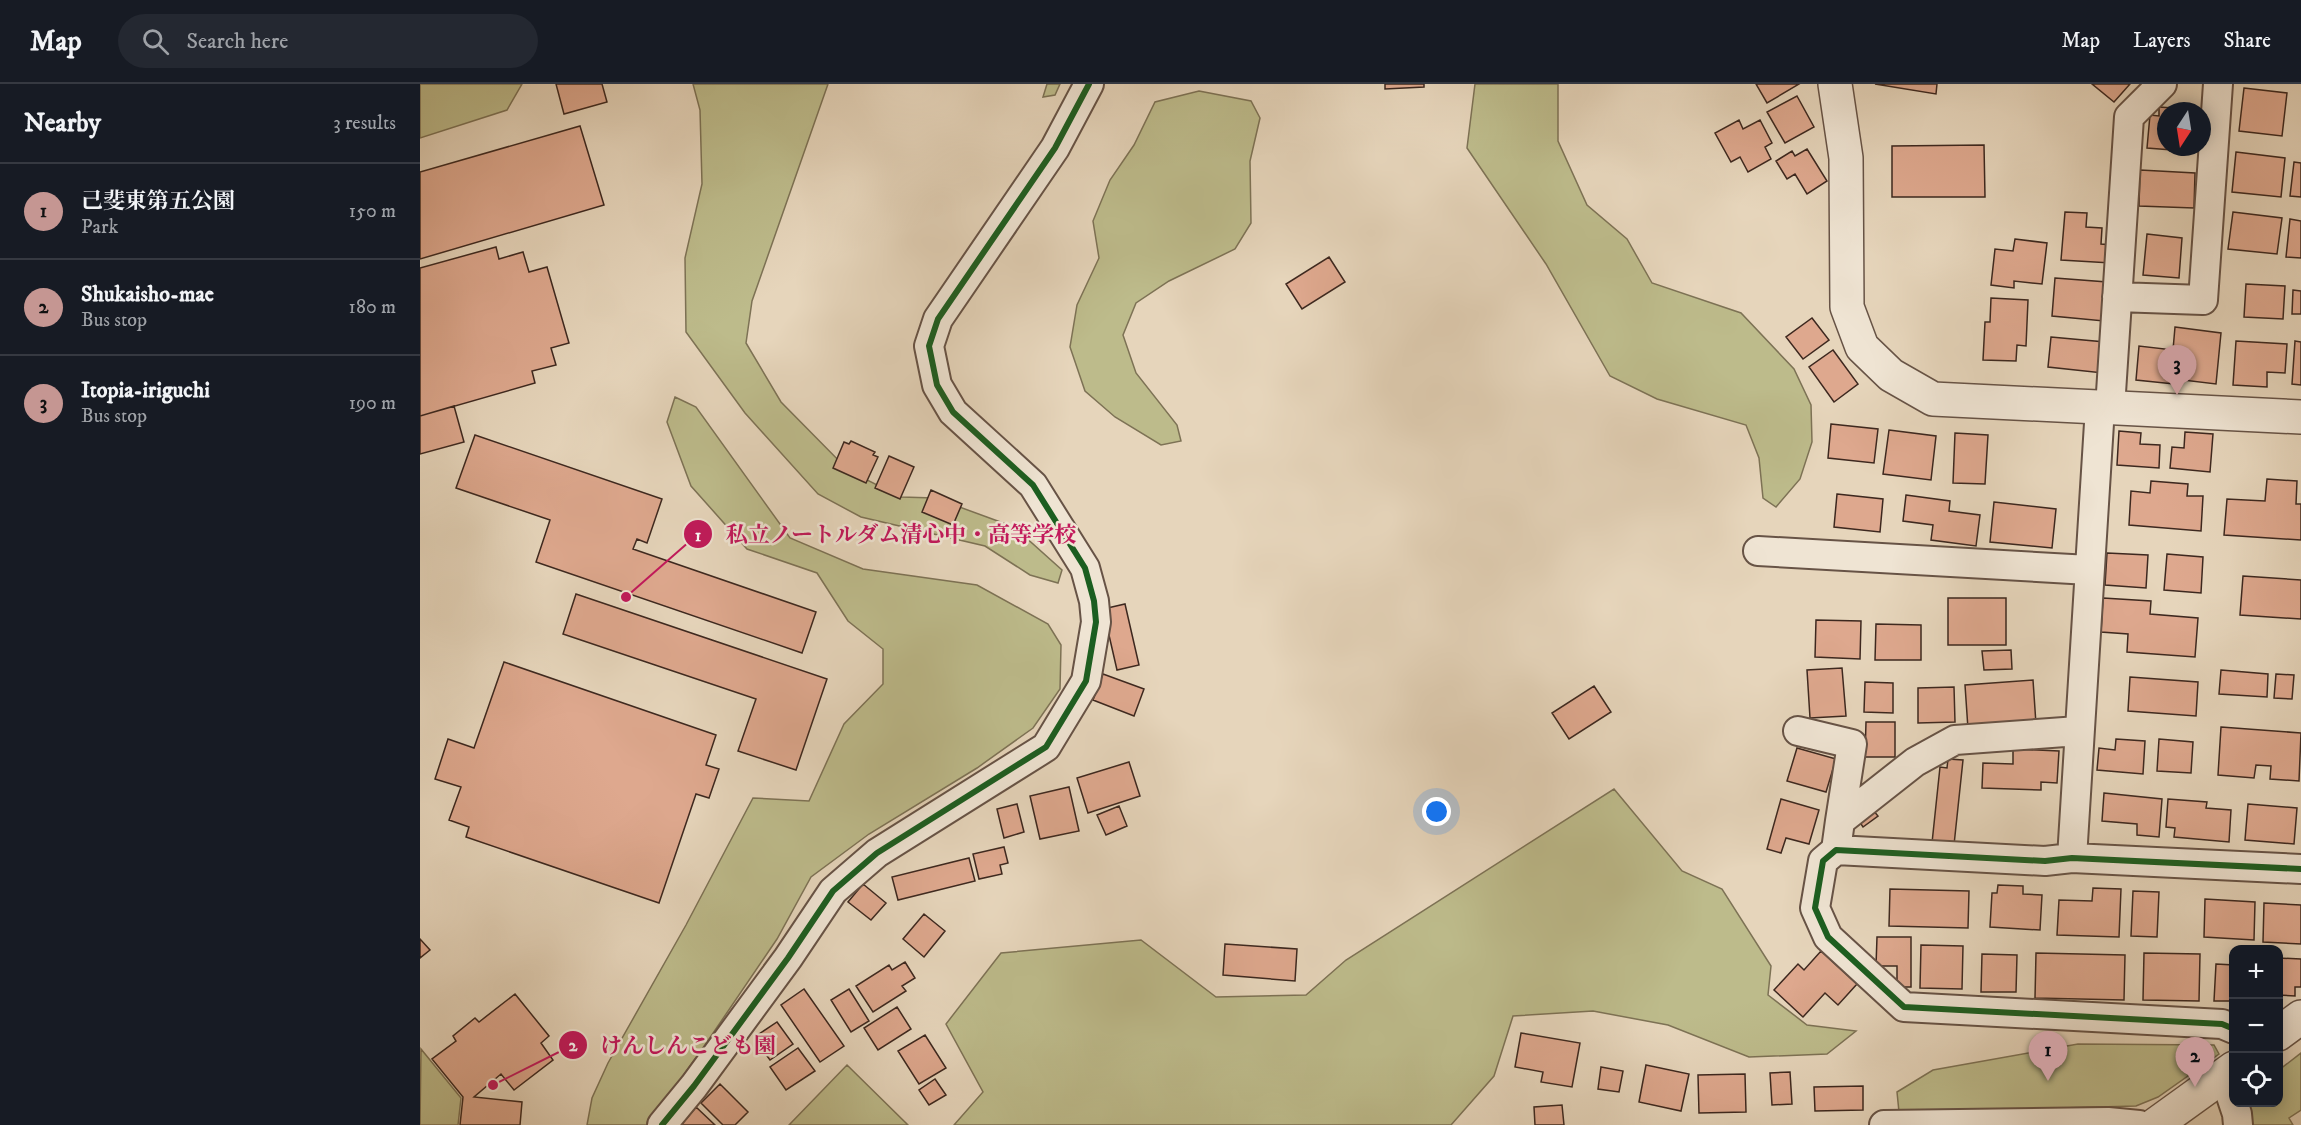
<!DOCTYPE html>
<html lang="en">
<head>
<meta charset="utf-8">
<style>
  :root { --surface:#171b24; --page:#242831; --text:#f1f3f6; --muted:#9ea1a6; --line:#363941; --accent:#c59692 }
  body { margin:0; font-family:"IM FELL DW Pica","Noto Serif JP",serif; background:var(--page); color:var(--text) }
  .controls { position:absolute; right:18px; bottom:18px; display:grid; overflow:hidden; border-radius:12px; box-shadow:0 3px 15px #0003 }
  .controls button { width:54px; height:54px; display:grid; place-items:center; padding:0; border:0; border-bottom:2px solid var(--line); background:var(--surface); color:var(--text); font:30px sans-serif }
  .compass { position:absolute; left:1737px; top:18px; width:54px; height:54px; border-radius:50%; background:var(--surface); box-shadow:0 3px 15px #0003; rotate:192deg }
  .you { position:absolute; left:1017px; top:728px; width:21px; height:21px; margin:-15px; border:4px solid #fff; border-radius:50%; background:#1a73e8; box-shadow:0 0 0 9px #1a73e833 }
  .badge { display:grid; place-items:center; width:39px; height:39px; border-radius:50%; background:var(--accent); color:#111; font-size:20px; font-weight:700 }
  .pin { position:absolute; translate:-50% -50px; filter:drop-shadow(0 2px 3px #0008) }
  .pin::after { content:''; position:absolute; top:32px; width:21px; height:18px; background:inherit; clip-path:polygon(0 0,100% 0,50% 100%) }
  .list { margin:0; padding:0; list-style:none }
  h2 { display:flex; justify-content:space-between; align-items:center; height:78px; margin:0; padding:0 24px; font-size:26px }
  h2 small { font-size:20px; font-weight:400; color:var(--muted) }
  .list li { display:grid; grid-template-columns:39px 1fr auto; gap:18px; align-items:center; box-sizing:border-box; height:96px; padding:0 24px; border-top:2px solid var(--line) }
  .list b { display:block; font-size:22px; white-space:nowrap }
  .list p { margin:0; font-size:20px; white-space:nowrap; color:var(--muted) }
  .list em { font-size:20px; font-style:normal; color:var(--muted) }
  .icon { flex:none; width:33px; height:33px; fill:none; stroke:currentColor; stroke-width:2; stroke-linecap:round; stroke-linejoin:round }
  .map { position:relative; flex:none; width:1881px; height:1041px; overflow:hidden }
  header { display:flex; align-items:center; gap:36px; box-sizing:border-box; height:84px; padding:0 30px; background:var(--surface); border-bottom:2px solid var(--line) }
  header strong { font-size:28px }
  nav { display:flex; gap:33px; margin-inline-start:auto; font-size:21px }
  .search { width:420px; height:54px; background:var(--page); display:flex; align-items:center; gap:15px; box-sizing:border-box; padding:0 21px; border-radius:33px; color:var(--muted); font-size:22px }
  main { display:flex }
  aside { flex:1; background:var(--surface) }
  .map>svg:first-child { display:block }
  .green { fill:#bdbb8b; stroke:#7d7255; stroke-width:1.5 }
  .building { fill:#dea88e; stroke:#3d281f; stroke-width:1.5 }
  .lines { fill:none; stroke-linecap:round; stroke-linejoin:round }
  .minor-casing { stroke:#675346; stroke-width:32 }
  .tertiary-casing { stroke:#675346; stroke-width:36 }
  .minor { stroke:#efe4d3; stroke-width:28 }
  .tertiary { stroke:#efe4d3; stroke-width:33 }
  .cycleway-casing { stroke:#efe4d3; stroke-width:10 }
  .cycleway { stroke:#1b5e20; stroke-width:6 }
  .leader { fill:none; stroke:#c2185b; stroke-width:2 }
  .callout-dot { fill:#c2185b; stroke:#efe4d3; stroke-width:2 }
  .mark-label { font-size:18px; text-anchor:middle; font-weight:bold; fill:#fff }
  .callout-label { font-size:22px; text-anchor:middle; font-weight:bold; fill:#c2185b; stroke:#efe4d3; stroke-width:5; stroke-linejoin:round; paint-order:stroke }
</style>
</head>
<body>
<header>
<strong>Map</strong>
<div class="search"><svg class="icon" aria-label="search" viewBox="0 0 24 24"><circle cx="10" cy="10" r="6"/><path d="M15 15l6 6"/></svg>Search here</div>
<nav><a>Map</a><a>Layers</a><a>Share</a></nav>
</header>
<main>
<aside>
<h2>Nearby<small>3 results</small></h2>
<ul class="list">
<li><span class="badge">1</span><div><b>己斐東第五公園</b><p>Park</p></div><em>150 m</em></li>
<li><span class="badge">2</span><div><b>Shukaisho-mae</b><p>Bus stop</p></div><em>180 m</em></li>
<li><span class="badge">3</span><div><b>Itopia-iriguchi</b><p>Bus stop</p></div><em>190 m</em></li>
</ul>
</aside>
<div class="map">
<svg width="1881" height="1041" viewBox="0 0 1881 1041">
  <rect width="100%" height="100%" fill="#e6d5bb"/>
  <filter id="stains"><feTurbulence type="fractalNoise" baseFrequency=".00333" numOctaves="4"/><feColorMatrix values="0 0 0 0 .2 0 0 0 0 .09 0 0 0 0 .02 0 0 0 .5 -.17"/></filter>
  <radialGradient id="worn" r=".72"><stop offset=".6" stop-color="#630" stop-opacity="0"/><stop offset="1" stop-color="#630" stop-opacity=".3"/></radialGradient>
  <path class="green" d="M0,0H102L87,26L0,54Z
    M273,0H408L332,217L326,259L361,318L429,387L481,413L515,414L594,443L642,486L638,499L610,491L565,462L441,433L398,410L325,329L266,248L265,174L282,100L280,26Z
    M627,0H640L635,11L623,13Z
    M1055,0H1138V57L1167,121L1207,155L1232,199L1321,229L1374,285L1391,321L1392,358L1380,395L1356,423L1343,414L1339,374L1326,341L1237,315L1190,292L1126,180L1047,64Z
    M779,7L831,17L840,34L830,77L831,139L815,165L749,197L716,219L703,251L716,289L757,341L761,357L741,361L695,333L665,307L650,263L657,221L679,174L673,137L690,96L714,61L735,18Z
    M255,313L276,323L370,454L443,485L557,501L628,540L641,561L640,605L613,644L557,684L449,750L391,793L357,855L285,961L228,1041H167L172,1014L188,979L266,841L333,714L389,717L424,640L463,600V565L428,537L397,489L327,465L271,402L247,338Z
    M1194,705L1262,787L1302,805L1351,882L1348,911L1387,941L1436,947L1407,970L1329,973L1248,941L1173,927L1093,932L1074,992L1031,1041H534L563,1008L526,940L581,869L721,856L796,913L886,911L926,876Z
    M1658,960L1794,961L1799,970L1738,1013L1716,1022L1479,1028L1477,1008L1513,986Z
    M1,965L41,1014L38,1041H0Z
    M1881,969V1026L1869,1034L1873,1041H1831L1828,1019L1858,1018L1859,986Z
    M427,981L488,1041H369Z"/>
  <path class="building" d="M136,0H182L187,18L144,30Z
    M965,0H1004V3L965,5Z
    M1336,0H1379L1347,19Z
    M1455,0H1517L1516,10Z
    M1672,0H1710L1694,18Z
    M1824,4L1867,9L1862,52L1819,47Z
    M1377,12L1394,43L1365,59L1347,28Z
    M1739,23L1781,26L1746,27V63H1778V68L1727,64L1730,31L1739,32Z
    M1319,36L1323,45L1340,36L1352,59L1345,63L1351,75L1328,88L1320,73L1311,78L1295,49Z
    M160,42L184,121L0,175V88Z
    M1564,61L1565,113H1472V62Z
    M1387,65L1407,97L1387,110L1375,90L1367,95L1356,77L1372,67L1375,72Z
    M1816,68L1865,74L1861,113L1812,108Z
    M1874,78L1881,79V113L1870,112Z
    M1720,86L1775,89L1774,124L1719,122Z
    M1645,128L1667,129L1666,143L1682,144L1681,160L1692,161L1691,179L1641,176Z
    M1813,128L1862,134L1857,170L1808,165Z
    M1870,135L1881,137V174L1866,173Z
    M1727,150L1762,154L1759,194L1723,191Z
    M1595,155L1627,159L1622,200L1594,197V204L1571,201L1575,165L1593,167Z
    M76,163L79,175L103,168L109,188L127,183L149,259L131,264L136,281L112,287L115,299L0,332V184Z
    M909,173L925,198L882,225L866,200Z
    M1635,194L1687,198L1684,237L1632,232Z
    M1826,200L1865,202L1863,235L1824,233Z
    M1873,206L1881,207V230H1872Z
    M1571,214L1608,216L1606,262L1597,261L1596,277L1563,276L1565,238H1570Z
    M1392,234L1409,256L1383,275L1366,253Z
    M1755,243L1801,249L1796,300L1755,295L1754,300L1716,296L1719,262L1753,266Z
    M1631,253L1685,258L1683,289L1628,283Z
    M1816,257L1867,260L1865,289L1847,288V303L1813,301Z
    M1875,257L1881,258V301L1872,300Z
    M1413,266L1438,300L1414,318L1389,283Z
    M34,322L44,358L0,370V332Z
    M1411,340L1458,345L1454,379L1408,374Z
    M1469,346L1516,352L1511,396L1463,390Z
    M1699,347L1721,349L1720,360L1740,361L1739,384L1697,381Z
    M1765,348L1793,350L1790,388L1750,384L1752,363L1764,364Z
    M1535,349L1568,351L1565,400L1533,399Z
    M55,351L242,415L227,459L217,455L213,465L396,528L382,569L116,478L130,436L36,404Z
    M431,357L455,368L453,371L458,373L446,399L413,384L424,358L429,360Z
    M469,372L494,383L480,415L455,404Z
    M1847,395L1877,397L1876,420H1881V456L1804,451L1807,415L1845,417Z
    M1731,397L1768,400L1767,412H1783L1781,447L1709,441L1711,407L1730,409Z
    M511,406L542,420L533,441L502,428Z
    M1417,410L1463,415L1460,448L1414,443Z
    M1486,411L1530,417L1529,427L1560,431L1556,462L1511,456L1513,441L1483,437Z
    M1574,418L1636,425L1632,464L1570,458Z
    M1687,469L1728,471L1726,504L1685,501Z
    M1747,470L1783,473L1781,509L1744,506Z
    M1823,492L1881,496V535L1820,531Z
    M156,510L407,595L376,686L318,667L336,615L143,550Z
    M1528,514H1586V561H1528Z
    M1683,514L1731,517L1730,530L1778,534L1775,573L1707,568L1708,550L1681,548Z
    M705,520L719,581L697,586L683,525Z
    M1396,536L1441,537L1440,575L1395,573Z
    M1456,540L1501,541V576H1455Z
    M1591,566L1592,585L1564,586L1562,567Z
    M84,578L296,651L286,681L299,685L289,714L276,710L239,819L46,753L49,743L29,736L41,703L15,695L28,655L54,664Z
    M1422,584L1426,632L1390,634L1387,586Z
    M1801,586L1848,590L1847,613L1799,610Z
    M683,590L724,605L714,632L673,616Z
    M1856,590L1874,591L1872,615L1854,614Z
    M1710,593L1778,598L1776,632L1708,627Z
    M1613,596L1616,640L1548,645L1545,601Z
    M1445,598L1473,599V629L1444,628Z
    M1174,602L1191,628L1149,655L1132,629Z
    M1534,603L1535,638L1498,639V604Z
    M1446,638H1475V673H1445Z
    M1801,643L1881,649L1879,697L1850,695L1851,682L1836,681L1834,694L1798,691Z
    M1696,655L1725,657L1723,690L1677,686L1679,664L1695,666Z
    M1739,655L1773,658L1771,689L1737,687Z
    M1377,664L1416,675L1406,708L1367,697Z
    M1593,665L1639,667L1637,699L1621,698V706L1562,704L1563,679L1593,680Z
    M1528,675L1543,676L1534,761L1512,759L1520,683L1527,684Z
    M709,678L720,712L668,729L657,694Z
    M649,703L659,747L620,755L610,712Z
    M1684,709L1742,715L1739,753L1717,751V740L1682,737Z
    M1361,715L1399,726L1389,760L1366,754L1361,769L1347,765Z
    M1748,715L1787,718L1786,724L1811,726L1809,758L1754,753L1755,744L1746,743Z
    M597,720L604,748L584,754L577,725Z
    M1828,720L1877,724L1874,760L1825,756Z
    M699,722L707,742L686,751L677,731Z
    M1453,726L1458,732L1443,743L1439,737Z
    M584,763L588,779L580,781L582,790L559,795L553,770Z
    M549,774L555,797L478,816L472,793Z
    M443,800L466,819L451,836L428,818Z
    M1578,801L1603,802V810L1622,811L1620,846L1570,843L1572,809H1577Z
    M1673,804L1701,805L1699,853L1637,851L1639,816L1672,817Z
    M1470,805L1549,807L1548,844L1469,842Z
    M1713,807L1739,808L1737,853L1711,852Z
    M1785,815L1835,818L1834,856L1784,853Z
    M1844,819L1881,821V860L1843,858Z
    M504,830L525,847L504,873L483,855Z
    M1457,853H1491V903H1477V882H1456Z
    M0,855L10,866L0,874Z
    M805,860L877,865L875,897L803,891Z
    M1501,861L1543,862L1542,905L1500,904Z
    M1401,867L1437,900L1418,921L1405,909L1383,933L1354,906L1378,880L1384,886Z
    M1616,869L1705,871L1704,916L1615,914Z
    M1724,869L1780,870L1779,917L1723,916Z
    M1562,870L1597,871L1596,908H1561Z
    M1858,874L1881,875V903H1875V912L1858,911Z
    M485,878L495,894L482,902L486,907L453,928L436,902L469,881L472,886Z
    M1796,880L1814,881V917H1794Z
    M384,905L424,962L400,978L361,921Z
    M429,905L449,937L431,948L411,916Z
    M95,910L129,952L121,959L133,976L94,1006L81,990L54,1013L102,1018L100,1041H40L43,1013L12,975L36,957L33,952L55,934L59,938Z
    M477,923L491,945L458,966L444,944Z
    M357,938L373,960L350,976L338,960L343,957L339,950Z
    M1101,949L1160,959L1152,1003L1121,998L1123,988L1095,983Z
    M505,951L526,984L499,1000L478,967Z
    M378,964L395,987L366,1006L350,983Z
    M1226,981L1269,990L1261,1027L1219,1018Z
    M1181,983L1203,987L1199,1008L1178,1005Z
    M1370,988L1372,1020L1352,1021L1350,989Z
    M1325,990L1326,1028L1279,1029L1278,991Z
    M515,995L526,1011L509,1021L499,1006Z
    M300,1000L328,1028L315,1041H303L281,1019Z
    M1443,1002V1026L1395,1027L1394,1003Z
    M1142,1021L1144,1041H1115L1114,1023Z
    M276,1023L295,1041H261Z"/>
  <g class="lines">
    <defs>
      <path id="minor" d="M1697,213L1783,216L1798,0
        M1690,324L1709,33L1742,0
        M1338,467L1669,486
        M1378,647L1432,660L1420,737
        M1416,766L1420,737L1495,678L1535,656L1658,647
        M1652,774L1680,323
        M1814,945L1802,940L1484,923L1408,853L1395,824L1403,777L1416,766L1625,777L1652,774L1881,785
        M1804,991L1817,1030L1818,1041
        M242,1041L274,1002L368,874L413,807L457,769L626,663L666,597L676,538L674,517L665,484L613,401L533,328L517,301L509,262L518,235L635,64L669,0
        M1464,1041L1688,1038L1719,1041"/>
      <path id="tertiary" d="M1415,0L1426,74L1427,223L1442,263L1471,291L1513,315L1881,333
        M1858,950L1881,933
        M1735,1041L1814,984"/>
    </defs>
    <use href="#minor" class="minor-casing"/>
    <use href="#tertiary" class="tertiary-casing"/>
    <use href="#minor" class="minor"/>
    <use href="#tertiary" class="tertiary"/>
    <defs>
      <path id="cycleway" d="M1814,945L1802,940L1484,923L1408,853L1395,824L1403,777L1416,766L1625,777L1652,774L1881,785
        M242,1041L274,1002L368,874L413,807L457,769L626,663L666,597L676,538L674,517L665,484L613,401L533,328L517,301L509,262L518,235L635,64L669,0"/>
    </defs>
    <use href="#cycleway" class="cycleway-casing"/>
    <use href="#cycleway" class="cycleway"/>
  </g>
  <path class="leader" d="M206 513L278 450M73 1001L153 961"/>
  <g class="callout-dot">
    <circle cx="206" cy="513" r="6"/>
    <circle cx="73" cy="1001" r="6"/>
    <circle cx="278" cy="450" r="15"/>
    <circle cx="153" cy="961" r="15"/>
  </g>
  <g class="mark-label">
    <text x="278" y="457">1</text>
    <text x="153" y="967">2</text>
  </g>
  <g class="callout-label">
    <text x="481" y="458">私立ノートルダム清心中・高等学校</text>
    <text x="268" y="969">けんしんこども園</text>
  </g>
  <rect width="100%" height="100%" filter="url(#stains)"/>
  <rect width="100%" height="100%" fill="url(#worn)"/>
</svg>
<div class="controls">
<button>+</button>
<button>−</button>
<button><svg class="icon" aria-label="locate" viewBox="0 0 24 24"><circle cx="12" cy="12" r="6"/><path d="M12 2v4M12 18v4M2 12h4M18 12h4"/></svg></button>
</div>
<svg class="compass" viewBox="-18 -18 36 36"><path d="M0-13l5 13h-10z" fill="#e53935"/><path d="M0 13l5-13h-10z" fill="#9ea1a6"/></svg>
<div class="you"></div>
<div class="pin badge" style="left:1628px;top:997px">1</div>
<div class="pin badge" style="left:1775px;top:1003px">2</div>
<div class="pin badge" style="left:1757px;top:311px">3</div>
</div>
</main>
</body>
</html>
